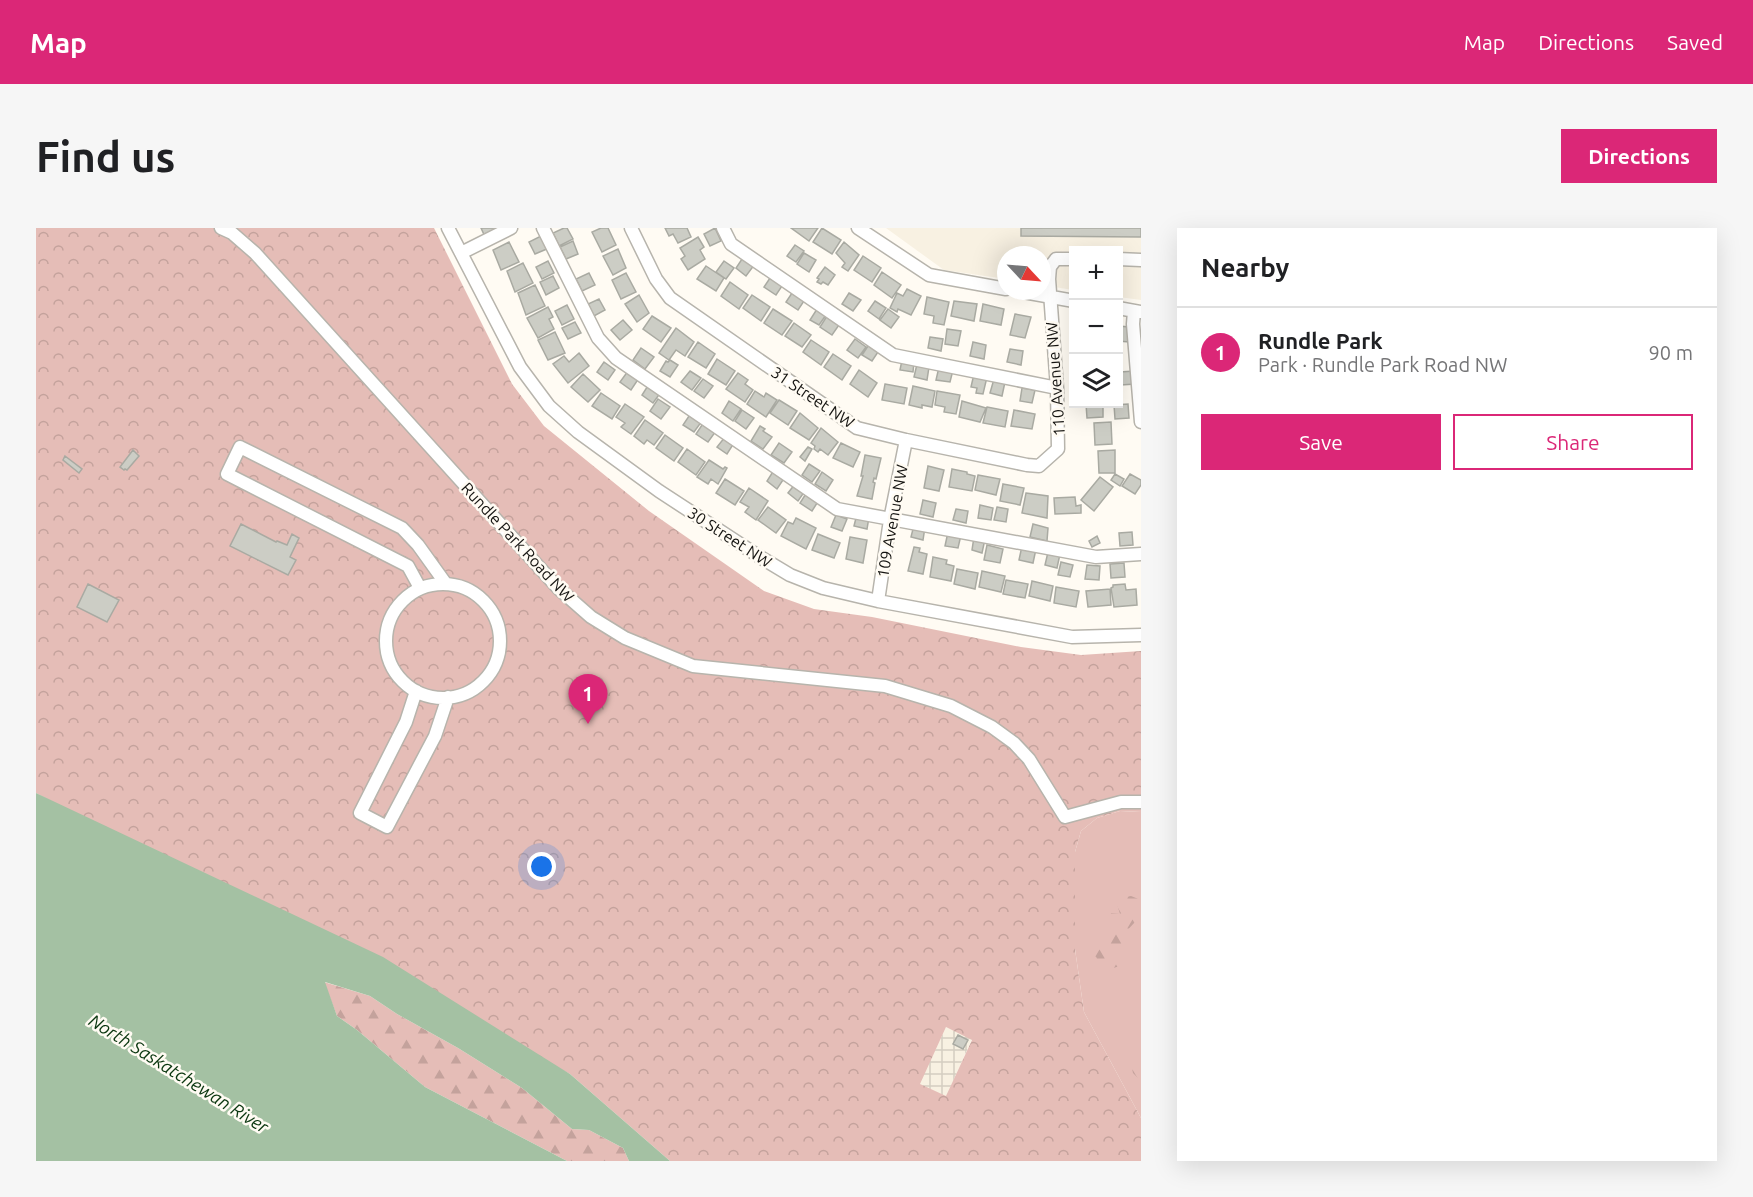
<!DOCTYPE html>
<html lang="en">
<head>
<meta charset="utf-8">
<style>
  :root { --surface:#fff; --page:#f6f6f6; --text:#202124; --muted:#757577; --line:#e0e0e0; --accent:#db2777 }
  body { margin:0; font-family:Ubuntu,sans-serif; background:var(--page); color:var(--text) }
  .controls { position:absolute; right:18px; top:18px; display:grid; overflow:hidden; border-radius:0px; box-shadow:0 6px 24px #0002 }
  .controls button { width:54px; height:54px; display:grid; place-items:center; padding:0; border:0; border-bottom:2px solid var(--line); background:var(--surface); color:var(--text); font:30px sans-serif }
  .compass { position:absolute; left:961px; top:18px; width:54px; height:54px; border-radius:50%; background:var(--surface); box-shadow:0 6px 24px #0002; rotate:116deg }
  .you { position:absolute; left:506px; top:639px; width:21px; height:21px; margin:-15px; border:4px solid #fff; border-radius:50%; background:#1a73e8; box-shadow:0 0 0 9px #1a73e833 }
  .badge { display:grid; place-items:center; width:39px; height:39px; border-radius:50%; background:var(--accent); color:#fff; font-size:20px; font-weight:700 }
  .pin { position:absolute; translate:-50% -50px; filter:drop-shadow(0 2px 3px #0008) }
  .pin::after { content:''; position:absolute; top:32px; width:21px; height:18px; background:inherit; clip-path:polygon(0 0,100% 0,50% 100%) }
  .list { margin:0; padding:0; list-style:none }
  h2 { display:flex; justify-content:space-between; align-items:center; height:78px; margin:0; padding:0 24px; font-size:26px }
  h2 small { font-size:20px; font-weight:400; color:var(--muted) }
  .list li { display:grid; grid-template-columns:39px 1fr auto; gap:18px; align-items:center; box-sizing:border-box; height:90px; padding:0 24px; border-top:2px solid var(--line) }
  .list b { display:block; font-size:22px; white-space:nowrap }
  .list p { margin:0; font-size:20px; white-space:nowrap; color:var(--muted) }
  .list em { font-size:20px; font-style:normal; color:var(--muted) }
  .actions { display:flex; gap:12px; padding:18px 24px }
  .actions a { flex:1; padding:14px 0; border:2px solid var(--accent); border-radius:0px; text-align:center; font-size:21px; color:var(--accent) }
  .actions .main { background:var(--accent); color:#fff }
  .icon { flex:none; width:33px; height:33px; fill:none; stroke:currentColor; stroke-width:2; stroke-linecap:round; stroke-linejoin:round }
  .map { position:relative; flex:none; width:1105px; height:933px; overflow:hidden; border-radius:0px }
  header { display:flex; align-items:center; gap:36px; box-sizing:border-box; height:84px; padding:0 30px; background:var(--accent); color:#fff }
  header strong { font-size:28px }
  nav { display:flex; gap:33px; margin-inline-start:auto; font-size:21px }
  .intro { display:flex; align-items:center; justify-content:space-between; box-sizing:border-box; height:144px; padding:0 36px }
  h1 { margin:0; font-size:42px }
  .button { padding:15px 27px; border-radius:0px; background:var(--accent); color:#fff; font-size:21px; font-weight:700 }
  main { display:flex; gap:36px; padding:0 36px }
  aside { flex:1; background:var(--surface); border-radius:0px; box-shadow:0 6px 24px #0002 }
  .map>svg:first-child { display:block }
  .built { fill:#f8f1e2 }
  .industrial { fill:url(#industrial-grid) }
  .grass { fill:#e5bdb7 }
  .forest { fill:url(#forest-firs) }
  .park { fill:url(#park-crowns); fill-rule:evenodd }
  .water { fill:#a4c1a3 }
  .building { fill:#cccdc5; stroke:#a9aaa2; stroke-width:1.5 }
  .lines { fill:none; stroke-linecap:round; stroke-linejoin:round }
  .minor-casing { stroke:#b7b4ac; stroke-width:15 }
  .minor { stroke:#fff; stroke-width:12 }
  .labels { text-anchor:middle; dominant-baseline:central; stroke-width:5; stroke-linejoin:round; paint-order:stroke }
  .street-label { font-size:16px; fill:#151411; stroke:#fffbf3 }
  .water-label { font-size:18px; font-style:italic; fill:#0b3710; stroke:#fffbf3 }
</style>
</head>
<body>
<header>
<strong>Map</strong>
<nav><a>Map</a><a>Directions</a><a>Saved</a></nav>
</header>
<div class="intro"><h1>Find us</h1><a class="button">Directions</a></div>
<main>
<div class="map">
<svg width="1105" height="933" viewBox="0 0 1105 933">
  <defs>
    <pattern id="industrial-grid" width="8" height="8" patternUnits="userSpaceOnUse" patternTransform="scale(1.5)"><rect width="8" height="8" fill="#f8f1e2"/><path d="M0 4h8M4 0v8" fill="none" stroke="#d4cec1"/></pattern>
    <pattern id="forest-firs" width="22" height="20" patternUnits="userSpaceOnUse" patternTransform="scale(1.5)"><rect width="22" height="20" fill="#e5bdb7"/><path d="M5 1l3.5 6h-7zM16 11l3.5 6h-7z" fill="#c4a29c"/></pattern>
    <pattern id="park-crowns" width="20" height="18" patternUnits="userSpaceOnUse" patternTransform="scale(1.5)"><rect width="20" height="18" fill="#e5bdb7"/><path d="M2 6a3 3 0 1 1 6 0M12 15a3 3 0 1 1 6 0" fill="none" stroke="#c4a29c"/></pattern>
  </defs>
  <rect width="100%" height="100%" fill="#fffbf3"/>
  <path class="built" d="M850,0H1105V72L1083,69L1082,22H1038L1037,62L1006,57V27H970V51L908,42Z"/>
  <path class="industrial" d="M910,799L936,811L910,869L883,856Z"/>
  <path class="grass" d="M1084,583L1105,584V890L1048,784L1039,721V624L1045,603L1061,590Z"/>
  <path class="forest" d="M1095,668L1105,672V688C1099,694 1095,698 1090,704L1093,719L1092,725L1087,728L1086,737C1075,742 1070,741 1060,734L1061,730L1058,727L1060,723H1056L1058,712L1064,711L1063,707L1069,704L1071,695L1068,689L1075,685L1084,686L1080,673L1083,670Z
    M288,754L334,768L361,786L422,820L486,860L536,901L553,902L587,920L593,933H531L389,859L321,802L301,788Z
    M1105,820V857L1103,851L1097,845L1093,827L1098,823Z"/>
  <path class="park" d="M0,0H398L476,156L508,198L613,283L728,363L778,381L836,389L985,419L1045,427L1105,423V584L1084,583L1061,590L1045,603L1039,624V721L1048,784L1105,890V933H634L534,846L0,565ZM910,799L936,812L910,868L884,856Z"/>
  <path class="water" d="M0,565L347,729L534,846L634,933H593L587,920L553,902L536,901L486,860L422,820L361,786L334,768L289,754L301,788L321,802L389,859L531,933H0Z"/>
  <path class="building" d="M445,0H470L450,11Z
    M528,0H531L537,11L523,18L517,5Z
    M565,0H572L580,17L566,24L556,4Z
    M629,0H651L655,9L642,15L637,6L633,8Z
    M679,0L685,13L674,18L668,6Z
    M755,0H782L773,13Z
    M786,0L805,12L796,26L777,14Z
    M985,0H1105V9L985,8Z
    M507,7L513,20L499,26L493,14Z
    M662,9L668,19L664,22L669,31L652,42L645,31L649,28L644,20Z
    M537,13L542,26L530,31L524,19Z
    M473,14L483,34L465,42L457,22Z
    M808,14L823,27L812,43L806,39L809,35L800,25Z
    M759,17L768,23L760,34L751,28Z
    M582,21L590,40L577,47L567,28Z
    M768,25L780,32L773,44L761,36Z
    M708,28L719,36L710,48L700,40Z
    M827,28L845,40L836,54L818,42Z
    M512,33L518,45L506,51L500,39Z
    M688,33L698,40L690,51L680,44Z
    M487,35L497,55L479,64L471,43Z
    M670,38L688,50L680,63L661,51Z
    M789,39L799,47L792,57L787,54L785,56L781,54L783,51L781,50Z
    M846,44L865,57L856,70L838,57Z
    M553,45L559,57L546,63L540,51Z
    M590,45L600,64L585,71L576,52Z
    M736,47L748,55L740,67L728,59Z
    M517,48L523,60L510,67L504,54Z
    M694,54L712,67L703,81L685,68Z
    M499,57L509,78L490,87L482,65Z
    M871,61L885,68L875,87L862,81L861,84L854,80L861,65L867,68Z
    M758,62L770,70L762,82L750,74Z
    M813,65L825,72L817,83L806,76Z
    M603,67L613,85L601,94L589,76Z
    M716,67L734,79L725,93L707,80Z
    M891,69L913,74L908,97L897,95L898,88L888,86Z
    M563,71L569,82L558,88L552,76Z
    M839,73L850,80L843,91L832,83Z
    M918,73L941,76L938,93L915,88Z
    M947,76L968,81L965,97L944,93Z
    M531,77L538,91L526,97L519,83Z
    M512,79L517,89L513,91L518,101L502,110L491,90Z
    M737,81L756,93L746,107L728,95Z
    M781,81L790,87L783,97L774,92Z
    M852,81L863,89L855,100L844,92Z
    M979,86L995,89L989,110L974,107Z
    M616,88L635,100L625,114L607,101Z
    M791,88L803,97L796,107L784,99Z
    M587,92L596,102L584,112L575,102Z
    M539,94L545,105L532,111L526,100Z
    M758,95L775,107L766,119L749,108Z
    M1082,98L1094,99L1093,114L1082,113Z
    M640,100L658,114L649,128L640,122L633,132L623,125Z
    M911,101L925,103L922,118L909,116Z
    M519,104L529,125L512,132L502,112Z
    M894,109L907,111L905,123L892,120Z
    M819,111L830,119L822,130L811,122Z
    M775,112L793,124L785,137L767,124Z
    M662,114L679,126L670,140L652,129Z
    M937,114L950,117L948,131L934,128Z
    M834,115L844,121L836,133L826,127Z
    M605,120L618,129L609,141L597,132Z
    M974,121L987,123L985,137L971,134Z
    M543,125L553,138L532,155L517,136L528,128L533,134Z
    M797,126L815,138L806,152L788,139Z
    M681,131L699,143L690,157L672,146Z
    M634,132L642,137L634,149L624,143L630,133L632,134Z
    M866,132L878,134L877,144L864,142Z
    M568,134L579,142L572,152L561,144Z
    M881,136L893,139L891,152L878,149Z
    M903,139L917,142L914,154L900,152Z
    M823,142L841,155L832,169L814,156Z
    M592,143L603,150L595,162L584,154Z
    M654,143L665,150L656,162L645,154Z
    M1098,143L1099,156L1085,157L1084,144Z
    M702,145L712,152L709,156L717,162L709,174L690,161Z
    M547,146L564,162L552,174L535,159Z
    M938,146L951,149L947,166L940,165L941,160L935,159Z
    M667,151L677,158L668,170L658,163Z
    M958,151L969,154L966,168L954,165Z
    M613,156L625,164L617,175L606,167Z
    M849,156L871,160L868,176L846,172Z
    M877,158L899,163L896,179L886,177V180L873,177Z
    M986,160L999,162L996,175L984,173Z
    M719,163L728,169L730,165L741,172L730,189L711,176Z
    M901,163L924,167L920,186L908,184L909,179L899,177Z
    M565,165L584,178L576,191L556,178Z
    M622,171L634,179L625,191L614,183Z
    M743,172L761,183L752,197L734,185Z
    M693,173L705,181L697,193L686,185Z
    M926,173L950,180L944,194L923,189Z
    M589,176L608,189L595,206L585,199L589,195L580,189Z
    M1050,176H1074V177L1067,178V189L1051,190Z
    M1092,176L1093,190L1079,191L1078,177Z
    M951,179L972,183L969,199L947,195Z
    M706,182L718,190L710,201L699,193Z
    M978,182L999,186L996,201L975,198Z
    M655,185L666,193L658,204L647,197Z
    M764,185L782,200L773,212L754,200Z
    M609,192L627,205L618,217L611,212L608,216L598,208Z
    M668,194L680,203L672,214L660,206Z
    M1075,194L1076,216L1059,217L1058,195Z
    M724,198L729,201L727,203L736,209L727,221L715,213Z
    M785,200L802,214L792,227L784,221L782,224L778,221L779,218L775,215Z
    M629,207L647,220L638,233L620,220Z
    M689,209L698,215L691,226L681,219Z
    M743,215L756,224L748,235L735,227Z
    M805,215L824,224L817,239L797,230Z
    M772,219L776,221L769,233L764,229Z
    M651,221L669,234L660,247L642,234Z
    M97,222L103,228L91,242L89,241L88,242L84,239Z
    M1079,222V245H1063L1062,223Z
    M829,227L845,230L840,251L838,250L837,254L839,255L836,271L821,268L827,248H825Z
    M29,228L46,241L43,245L27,232Z
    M673,232L687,241L689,239L691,240L682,256L675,251L672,256L661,249Z
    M773,236L784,243L776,254L766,247Z
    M892,238L908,242L903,263L888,260Z
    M916,241L931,244V246L939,248L936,263L913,259Z
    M738,242L749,249L741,261L731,253Z
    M786,244L797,252L790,263L779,256Z
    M1079,246L1088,251L1084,258L1075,252Z
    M1094,246L1105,252V257L1099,266L1086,258Z
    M942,247L964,251L960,267L939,262Z
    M1064,249L1077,259L1058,283L1045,272Z
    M689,251L708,263L699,277L680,265Z
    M759,256L769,263L762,273L752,265Z
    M967,256L988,260L984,277L964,273Z
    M713,260L732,273L720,292L709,284L713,279L704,274Z
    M771,264L783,272L776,283L764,275Z
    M990,265L1012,268L1011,290L986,285Z
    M1039,269L1040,278L1045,277V285L1019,286L1018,270Z
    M887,272L900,275L897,289L884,286Z
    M944,277L957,280L955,292L942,290Z
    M732,279L750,292L740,305L722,292Z
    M961,279L972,281L970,294L958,292Z
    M920,281L932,283L930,295L917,292Z
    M821,286L833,289L831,301L818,298Z
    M800,287L811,291L806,303L795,299Z
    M760,290L780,300L770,321L745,308L752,294L757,296Z
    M205,296L240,314L241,313L251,317L256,306L263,310L254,329L260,332L252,347L194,318Z
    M997,296L1012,300L1011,313L994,309Z
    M878,297L889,299L887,312L875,309Z
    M912,304L925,307L922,320L909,318Z
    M1096,304L1097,317L1084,318L1083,305Z
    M782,306L804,315L798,330L776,322Z
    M1061,308L1064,315L1056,319L1053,313Z
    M814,309L831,312L827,335L810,331Z
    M938,309L949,311L946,325L936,322Z
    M951,317L967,321L964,335L948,332Z
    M986,318L1000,321L997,335L983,332Z
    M878,319L884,320L883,324L891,326L887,346L872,343Z
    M1012,324L1024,326L1021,340L1009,337Z
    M897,329L911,332L910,336L918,338L915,353L894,349Z
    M1025,334L1037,337L1034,349L1022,347Z
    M1088,335L1089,349L1075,350L1074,336Z
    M1051,337L1064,338L1063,352L1049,351Z
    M921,341L942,345L939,361L918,356Z
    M946,343L969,348L965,364L943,359Z
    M970,352L992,356L989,370L967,366Z
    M996,353L1017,358L1014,373L993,368Z
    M52,356L83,372L71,394L41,379Z
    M1089,356L1090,362L1100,361L1101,377L1078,379L1075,360L1077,359V357Z
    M1020,359L1043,363L1040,379L1018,375Z
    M1074,361L1075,377L1052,379L1050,363Z
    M922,807L932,812L927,821L917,816Z"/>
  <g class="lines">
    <defs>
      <path id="minor" d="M185,0L196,5L219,25L522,360L555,389L589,410L657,438L849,458L915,478L956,499L978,515L993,531L1029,589L1085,574H1105
        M412,0L484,139L513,178L542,204L623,263L724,329L754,347L787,360L842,373L1036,409L1105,407
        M507,0L562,110L580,130L801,281L1060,329L1105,326
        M595,0L620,51L634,70L821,200L870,212L991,237L1003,238L1022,221L1021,160L1013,51L1014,39L1020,31H1038
        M687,0L695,16L857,127L1021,160
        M822,0L893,47L970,61
        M425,25L475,0
        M1082,31L1105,32
        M982,63L1038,73
        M1082,80L1105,84
        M1098,83L1097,96L1105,194
        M350 413a57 57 0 1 1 114 0a57 57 0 1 1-114 0Z
        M384,360L372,338L191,246L204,219L366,300L382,317L410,356
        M842,373L854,292L870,212
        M380,463L370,494L324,585L351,599L399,508L412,469"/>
    </defs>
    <use href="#minor" class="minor-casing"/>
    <use href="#minor" class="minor"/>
  </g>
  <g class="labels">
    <g class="street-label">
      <text transform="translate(1019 151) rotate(-94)">110 Avenue NW</text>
      <text transform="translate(777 169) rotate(34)">31 Street NW</text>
      <text transform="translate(856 293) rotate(-80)">109 Avenue NW</text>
      <text transform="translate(694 309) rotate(33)">30 Street NW</text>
      <text transform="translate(482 314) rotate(47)">Rundle Park Road NW</text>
    </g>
    <g class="water-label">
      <text transform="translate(143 845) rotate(32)">North Saskatchewan River</text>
    </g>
  </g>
</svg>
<div class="controls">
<button>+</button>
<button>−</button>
<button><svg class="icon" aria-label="layers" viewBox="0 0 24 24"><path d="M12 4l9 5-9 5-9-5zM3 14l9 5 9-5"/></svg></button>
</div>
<svg class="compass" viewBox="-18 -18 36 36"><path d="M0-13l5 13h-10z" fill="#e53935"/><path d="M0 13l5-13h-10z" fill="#757577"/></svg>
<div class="you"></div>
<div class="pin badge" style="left:552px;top:496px">1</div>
</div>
<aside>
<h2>Nearby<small></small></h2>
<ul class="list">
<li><span class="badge">1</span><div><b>Rundle Park</b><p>Park · Rundle Park Road NW</p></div><em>90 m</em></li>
</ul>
<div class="actions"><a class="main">Save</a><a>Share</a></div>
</aside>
</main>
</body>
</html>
